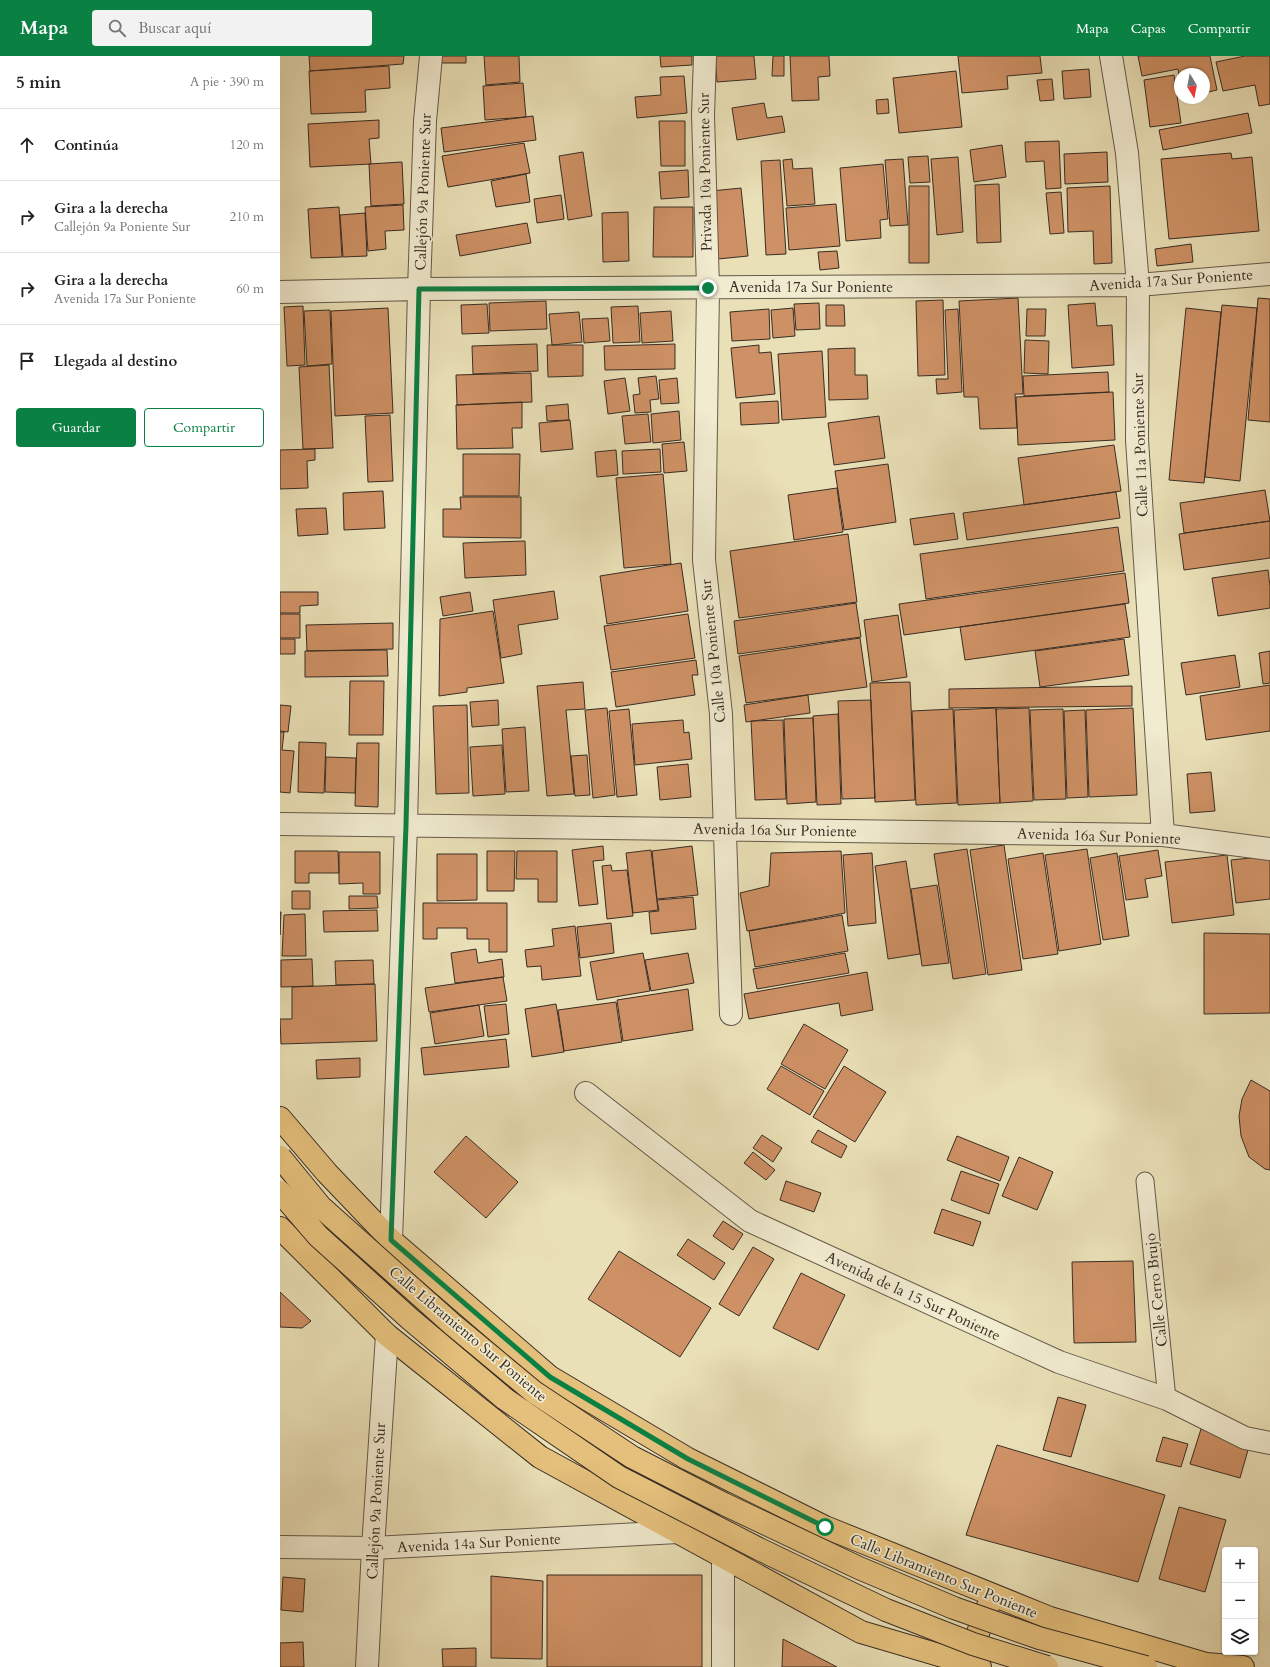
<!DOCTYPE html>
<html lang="es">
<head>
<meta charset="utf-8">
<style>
  :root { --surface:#fff; --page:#f2f2f2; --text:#202124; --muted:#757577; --line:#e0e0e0; --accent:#0b8043 }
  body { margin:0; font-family:Cardo,serif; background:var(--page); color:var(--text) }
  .controls { position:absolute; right:12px; bottom:12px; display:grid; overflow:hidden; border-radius:4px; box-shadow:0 1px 3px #0004 }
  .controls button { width:36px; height:36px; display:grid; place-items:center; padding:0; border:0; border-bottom:1px solid var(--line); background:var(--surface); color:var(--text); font:20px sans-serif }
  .compass { position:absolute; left:894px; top:12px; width:36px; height:36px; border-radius:50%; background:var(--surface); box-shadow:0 1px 3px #0004; rotate:170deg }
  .stop { position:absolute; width:12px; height:12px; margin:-9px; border:3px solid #0b8043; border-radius:50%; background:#fff }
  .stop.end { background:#0b8043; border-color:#fff; box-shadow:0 1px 4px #0008 }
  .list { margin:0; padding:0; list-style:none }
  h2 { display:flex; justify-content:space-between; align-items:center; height:52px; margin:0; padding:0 16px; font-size:17px }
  h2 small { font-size:13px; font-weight:400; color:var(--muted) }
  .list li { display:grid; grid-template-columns:26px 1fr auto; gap:12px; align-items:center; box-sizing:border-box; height:72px; padding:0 16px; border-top:1px solid var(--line) }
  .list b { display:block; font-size:15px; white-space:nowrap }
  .list p { margin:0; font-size:13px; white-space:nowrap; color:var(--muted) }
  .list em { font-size:13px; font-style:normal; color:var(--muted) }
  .actions { display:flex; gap:8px; padding:12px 16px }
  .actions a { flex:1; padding:9px 0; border:1px solid var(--accent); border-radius:4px; text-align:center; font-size:14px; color:var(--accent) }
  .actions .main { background:var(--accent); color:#fff }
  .icon { flex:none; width:22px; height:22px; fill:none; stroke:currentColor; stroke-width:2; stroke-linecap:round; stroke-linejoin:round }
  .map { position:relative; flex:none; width:990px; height:1611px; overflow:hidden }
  header { display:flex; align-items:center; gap:24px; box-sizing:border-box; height:56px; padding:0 20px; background:var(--accent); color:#fff }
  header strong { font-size:19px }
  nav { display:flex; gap:22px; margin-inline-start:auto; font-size:14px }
  .search { width:280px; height:36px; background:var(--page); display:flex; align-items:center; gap:10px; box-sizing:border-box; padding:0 14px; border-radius:4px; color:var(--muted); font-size:15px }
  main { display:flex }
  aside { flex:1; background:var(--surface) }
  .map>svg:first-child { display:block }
  .building { fill:#ce9165; stroke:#392d24 }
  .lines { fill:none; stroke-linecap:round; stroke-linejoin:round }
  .lane-casing { stroke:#655a49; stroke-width:19 }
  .street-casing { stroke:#655a49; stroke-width:24 }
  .primary-casing { stroke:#392d24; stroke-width:24 }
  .lane { stroke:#f1ebd0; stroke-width:17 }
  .street { stroke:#f1ebd0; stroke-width:22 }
  .primary { stroke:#e5c07c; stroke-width:22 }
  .primary-bridge-casing { stroke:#392d24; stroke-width:24; stroke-linecap:butt }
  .primary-bridge { stroke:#e5c07c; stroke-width:22 }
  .route { stroke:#0b8043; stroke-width:5 }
  .labels { text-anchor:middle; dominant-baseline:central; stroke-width:3.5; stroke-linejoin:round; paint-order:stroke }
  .street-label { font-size:15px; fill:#392d24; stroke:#f1ebd0 }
</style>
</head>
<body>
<header>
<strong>Mapa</strong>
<div class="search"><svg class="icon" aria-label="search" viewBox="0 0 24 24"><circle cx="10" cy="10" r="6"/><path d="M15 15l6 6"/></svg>Buscar aquí</div>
<nav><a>Mapa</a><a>Capas</a><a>Compartir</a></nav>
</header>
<main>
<aside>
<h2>5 min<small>A pie · 390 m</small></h2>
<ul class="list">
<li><svg class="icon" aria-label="ahead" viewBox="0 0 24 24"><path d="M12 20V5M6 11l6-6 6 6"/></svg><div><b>Continúa</b></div><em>120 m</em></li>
<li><svg class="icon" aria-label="right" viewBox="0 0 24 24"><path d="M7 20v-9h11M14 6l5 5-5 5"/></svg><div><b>Gira a la derecha</b><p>Callejón 9a Poniente Sur</p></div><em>210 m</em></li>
<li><svg class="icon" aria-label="right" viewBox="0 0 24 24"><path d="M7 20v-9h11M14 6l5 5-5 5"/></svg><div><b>Gira a la derecha</b><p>Avenida 17a Sur Poniente</p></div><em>60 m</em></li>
<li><svg class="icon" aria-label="arrive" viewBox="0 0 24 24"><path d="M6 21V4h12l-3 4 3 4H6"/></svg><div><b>Llegada al destino</b></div></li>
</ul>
<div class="actions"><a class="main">Guardar</a><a>Compartir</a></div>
</aside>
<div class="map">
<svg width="990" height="1611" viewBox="0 0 990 1611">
  <rect width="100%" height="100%" fill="#eae0b7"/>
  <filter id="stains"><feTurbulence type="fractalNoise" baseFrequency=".005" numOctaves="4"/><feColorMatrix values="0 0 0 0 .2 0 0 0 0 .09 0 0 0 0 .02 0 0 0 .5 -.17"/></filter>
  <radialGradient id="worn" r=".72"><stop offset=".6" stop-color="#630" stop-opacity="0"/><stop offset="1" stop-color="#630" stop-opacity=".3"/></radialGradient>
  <path class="building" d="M29,0H124L123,8L30,15Z
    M161,0H186V7H161Z
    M204,0H239L240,26L206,29Z
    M380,0H412V9L381,11Z
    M435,0H474L476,23L437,26Z
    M493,0H504V20H492Z
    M510,0H549L550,20L538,21L539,44L512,45Z
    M678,0H760L762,17L727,20L728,33L682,37Z
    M858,0H930L937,34L924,37V18H900V25L898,13L862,20Z
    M965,0H990V48L979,50L975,29L943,35L936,6Z
    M109,10L110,32L85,34L86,56L31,58L29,15Z
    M809,13L811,41L784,43L782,15Z
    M676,15L682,71L619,77L613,22Z
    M894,19L901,67L870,71L864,24Z
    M404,20L407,57L357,62L355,41L381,39L380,21Z
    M772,23L774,44L760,45L757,24Z
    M243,27L246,61L205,64L203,30Z
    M608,43L609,57L597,58L596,44Z
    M484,47L487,62L502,60L505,76L457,84L452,52Z
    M968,57L972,77L883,94L879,74Z
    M253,60L256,84L164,96L161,72Z
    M99,64V82L89,83L91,108L30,111L28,68Z
    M379,65H405V110H381Z
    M779,85L781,132L766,133L764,105L746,106L745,86Z
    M244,87L250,117L168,131L162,100Z
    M722,89L726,121L694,126L690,94Z
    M303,96L312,160L288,164L279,100Z
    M827,96L828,126L785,128L784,98Z
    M951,97L952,103L972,101L979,175L889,183L881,103Z
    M648,100L650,126L630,127L628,101Z
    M678,101L683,176L657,179L651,103Z
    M512,103L513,113L532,112L535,148L507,150L503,104Z
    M623,103L628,169L610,170L605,104Z
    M500,104L506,198L486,199L481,105Z
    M122,106L124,148L91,150L89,108Z
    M603,108L608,163L600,164L601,182L566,185L560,112Z
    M408,114L409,141L381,143L379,116Z
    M246,118L250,146L216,151L211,125Z
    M719,128L721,186L697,187L695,129Z
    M629,130H649V207H629Z
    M830,130L832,207L814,208L813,175L788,176L787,132Z
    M461,132L468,200L438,203L431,135Z
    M781,136L784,177L770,178L766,137Z
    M281,139L284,163L257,167L254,143Z
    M556,148L560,190L509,194L506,152Z
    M123,149L124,174L105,175L106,193L88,195L85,151Z
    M59,151L62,201L31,202L28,153Z
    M374,151H413V201H373Z
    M348,156L349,205L323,206L322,157Z
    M85,157L87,200L63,201L60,159Z
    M247,167L251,187L180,200L176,179Z
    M911,188L913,206L877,210L875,193Z
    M557,195L559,212L540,214L538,196Z
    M738,242L743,338H735L737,372L700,373L698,341H684L679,245Z
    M978,242L990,243V366L968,364Z
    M663,244L665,319L638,320L636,245Z
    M266,245L267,273L210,275L209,247Z
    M539,247L540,273L516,274L514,248Z
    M815,247L817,270L832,269L834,309L792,312L788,249Z
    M207,248L209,277L182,278L181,249Z
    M546,249H564L565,270H546Z
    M942,249L977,252L960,425L925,421Z
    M23,250L25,309L7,310L4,251Z
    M358,250L360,286L333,287L331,251Z
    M108,252L113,357L55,360L51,255Z
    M513,252L515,280L493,282L491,254Z
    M906,252L941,256L924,427L889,424Z
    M489,253L490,283L452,285L450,256Z
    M678,253L682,336L657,338L656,323H668L665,254Z
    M747,253H766L765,280H746Z
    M50,254L52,308L27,310L24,255Z
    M391,255L393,285L362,287L360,257Z
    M299,256L302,286L272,289L269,258Z
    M328,262L330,285L304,287L302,263Z
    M745,284L769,285L768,318L744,317Z
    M257,288L258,315L193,318L192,290Z
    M395,288V313L325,314L324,290Z
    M267,289H303V320L268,321Z
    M479,289V297L491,296L495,338L456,342L451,292Z
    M575,292V319H587L588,343L549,344L548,293Z
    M542,295L546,361L502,364L498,298Z
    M49,309L53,392L23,393L19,311Z
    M828,316L829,336L744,340L743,320Z
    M251,317L252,346L177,349L176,319Z
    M376,320L379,343L370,344L371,356L355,357L353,339L360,338L358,322Z
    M345,322L350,355L328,358L324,325Z
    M397,322L399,347L381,348L379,324Z
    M833,336L835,384L738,389L736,341Z
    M498,345L499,367L461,369L460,347Z
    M242,346V372H232L233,392L177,393L176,349Z
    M288,348L289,364L267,365L266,350Z
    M399,355L401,384L373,387L371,358Z
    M368,358L371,386L345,388L342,360Z
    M110,359L113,425L88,426L85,360Z
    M599,360L605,402L554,409L548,367Z
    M290,364L293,393L261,396L259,367Z
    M404,386L407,415L384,417L382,388Z
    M834,389L841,435L744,449L738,402Z
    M35,393V404L27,405L28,432L0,433V394Z
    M380,393L381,416L343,418L342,395Z
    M336,394L338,419L317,421L315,396Z
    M183,398H240L239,440H183Z
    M608,408L616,466L564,474L555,415Z
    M383,418L391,508L344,512L336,422Z
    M557,432L563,476L514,484L508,439Z
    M985,434L990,465L904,477L900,447Z
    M103,435L105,472L64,474L63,437Z
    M836,436L840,462L687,484L683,457Z
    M180,441H241V482L163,481V453H181Z
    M46,452L48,478L18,480L16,453Z
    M674,457L678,483L634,489L630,463Z
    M990,465V502L904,514L899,478Z
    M838,471L844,515L646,543L640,498Z
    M568,478L577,546L459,562L450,495Z
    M245,485L246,519L185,522L183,487Z
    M401,507L408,555L327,568L320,520Z
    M988,514L990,530V552L938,560L932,522Z
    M845,517L849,547L624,579L619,548Z
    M274,535L278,563L238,569L242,598L221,602L213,544Z
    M0,536H38V549L20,550V557H0Z
    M190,536L193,555L163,560L160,541Z
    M576,547L581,581L458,598L454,565Z
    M845,548L850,581L685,604L680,571Z
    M213,555L224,627L187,632V636L159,640L160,563Z
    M0,558H20V582H0Z
    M408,558L415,602L331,614L324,570Z
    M618,559L627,621L592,626L584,564Z
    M113,567V593L27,595L26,569Z
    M580,582L587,631L466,647L459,600Z
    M0,583H15V598H0Z
    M844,583L849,619L760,631L755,595Z
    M107,594L108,620L25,621V595Z
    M990,595V627L983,628L979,597Z
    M955,599L960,631L906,639L901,607Z
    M416,604L418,619H412L415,639L336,651L331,616Z
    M70,625H104L103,679H69Z
    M303,626L305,653L286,654L294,738L267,740L257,630Z
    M630,626L635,744L595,746L590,627Z
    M990,629V675L926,684L920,640Z
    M852,630V650L669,652V633Z
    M528,639L530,657L466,666L464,649Z
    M218,644L219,669L192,671L190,646Z
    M591,644L595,742L562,743L558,645Z
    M0,649L11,650L8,676L0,675Z
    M187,649L189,737L156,738L153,650Z
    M327,652L335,739L313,742L305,654Z
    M716,652L720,747L678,749L674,654Z
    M749,652L753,745L720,747L716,653Z
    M853,652L857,739L809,741L806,654Z
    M349,653L357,739L337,741L329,655Z
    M673,653L677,747L636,749L632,655Z
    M783,653L786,743L754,744L750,654Z
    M805,654L808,741L787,742L784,655Z
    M558,658L561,748L537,749L533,660Z
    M533,662L536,746L507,748L504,663Z
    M403,664L404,677L409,676L412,703L355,709L352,668Z
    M503,664L506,743L475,744L471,665Z
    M245,671L249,735L226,736L222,673Z
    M0,676H4L2,694L14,695L10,737L0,736Z
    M19,686L46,687L44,737L18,736Z
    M77,687H99L98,751L75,750Z
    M222,689L225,738L193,740L190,691Z
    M307,699L310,739L295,740L291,700Z
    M46,701L76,702L75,737L45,736Z
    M408,708L411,741L380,744L377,711Z
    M931,716L935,755L910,757L907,718Z
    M724,789L742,914L708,919L690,794Z
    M323,790L324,804L313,805L318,848L299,850L292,794Z
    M412,790L418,839L377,843L372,795Z
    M687,793L706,918L673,923L654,798Z
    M807,793L821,888L779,895L765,799Z
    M371,794L378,854L353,857L346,797Z
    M878,794L882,820L865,823L868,841L846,844L839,800Z
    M15,795H58L59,817H29V827H15Z
    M207,795H235L234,835H207Z
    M237,795H277V846H258V823H236Z
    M561,795L565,857L467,875L460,837L489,830L491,797Z
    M59,796H100V838H83V827L59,828Z
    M592,797L596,867L568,870L563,799Z
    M763,797L778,898L743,903L728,803Z
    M837,797L849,880L823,884L810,802Z
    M157,798H197V844L157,845Z
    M947,799L954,859L892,867L885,806Z
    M990,800V843L956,847L951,804Z
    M626,805L640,898L608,903L595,810Z
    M331,809L332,815L347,814L353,860L327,863L322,810Z
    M657,829L669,907L642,910L631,833Z
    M12,835H30V853H12Z
    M69,840H97L98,852L69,853Z
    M413,841L416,873L371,878L369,856L379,855L377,844Z
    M143,847H227V896H209V883H187V872H157V883H143Z
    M97,854L98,875L44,876L43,855Z
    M0,856H1L0,879Z
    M25,858L26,900H2L4,859Z
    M562,859L568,895L475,911L469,875Z
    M331,867L334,897L300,902L297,871Z
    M295,870L301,920L262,924L261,910L247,911L245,894L274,890L272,873Z
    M924,877L990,878V957L924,958Z
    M196,893L198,907L222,903L224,921L175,927L171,897Z
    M363,897L370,935L317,944L310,906Z
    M408,897L414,927L371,935L365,904Z
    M565,897L569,917L477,933L473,913Z
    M32,903L33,930L1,931V904Z
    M93,904L94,928L56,929L55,905Z
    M587,916L593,954L561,960L559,947L469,963L464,938Z
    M223,921L227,945L149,956L145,932Z
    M95,928L97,985L1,988L0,963H12V931Z
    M408,933L413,974L343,985L337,944Z
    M336,946L342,986L284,995L278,954Z
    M226,948L229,978L208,981L204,950Z
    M276,948L284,996L252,1001L245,953Z
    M199,949L204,980L155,988L150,957Z
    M524,968L568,994L545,1033L501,1008Z
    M226,983L229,1011L144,1019L141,992Z
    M80,1002V1021L37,1023L36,1004Z
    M501,1010L544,1035L530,1059L487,1033Z
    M564,1010L606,1036L575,1086L533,1061Z
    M971,1024L990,1035V1114L985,1113L969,1101L961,1080L959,1060L962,1043Z
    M538,1074L567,1090L561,1102L531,1086Z
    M482,1079L502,1092L493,1106L473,1092Z
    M186,1080L238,1126L206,1162L154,1116Z
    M677,1080L729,1101L720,1125L667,1104Z
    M473,1096L495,1114L486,1124L464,1107Z
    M739,1101L773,1116L757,1154L722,1140Z
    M681,1115L719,1128L709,1158L671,1144Z
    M506,1125L541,1137L534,1156L500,1144Z
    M662,1153L701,1166L693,1190L654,1177Z
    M443,1165L463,1178L453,1194L433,1180Z
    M408,1183L445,1207L434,1224L397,1199Z
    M473,1191L494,1203L459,1260L439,1248Z
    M339,1195L431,1252L400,1301L308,1243Z
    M853,1205L856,1286L794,1287L792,1206Z
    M521,1217L565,1239L538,1294L493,1272Z
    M0,1236L31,1265L22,1272L0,1271Z
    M778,1341L806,1349L791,1401L763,1394Z
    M921,1373L970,1387L960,1422L910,1408Z
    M883,1381L908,1388L901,1411L876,1405Z
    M717,1389L885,1439L858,1526L686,1479Z
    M899,1451L946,1464L925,1536L879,1523Z
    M267,1519H422V1611H267Z
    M211,1520L263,1525L262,1603L211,1602Z
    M3,1521L25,1523L23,1556L1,1554Z
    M503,1583L557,1611H502Z
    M23,1586L24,1611H0V1587Z
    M196,1592V1611H163L162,1593Z"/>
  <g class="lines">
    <defs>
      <path id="lane" d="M865,1125L887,1343"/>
      <path id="street" d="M425,0L423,59L428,232L424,504L441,658L451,958
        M831,0L847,97L858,229L857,384L883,779
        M0,236L139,233L858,229L990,218
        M0,768L883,779L990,793
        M306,1037L470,1165L779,1306L887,1343L965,1382L990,1387
        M111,1184L126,769L139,233L145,65L151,0
        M0,1491L93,1492L398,1476
        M443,1501V1611
        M87,1611L93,1492L107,1279"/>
      <path id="primary" d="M0,1062L47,1117L111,1184L270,1321L408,1403L545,1471L770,1562L926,1608L963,1611
        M0,1172L107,1279L260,1401L581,1576L700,1611
        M687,1606L710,1545"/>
    </defs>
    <use href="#lane" class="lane-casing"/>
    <use href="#street" class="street-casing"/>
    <use href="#primary" class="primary-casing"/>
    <use href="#lane" class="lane"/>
    <use href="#street" class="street"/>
    <use href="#primary" class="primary"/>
    <defs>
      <path id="primary-bridge" d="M0,1101L41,1151L172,1268L254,1336L352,1401L444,1448L579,1512L674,1552L759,1582L866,1611
        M0,1136L38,1180L130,1263L225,1343L339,1421L479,1493L606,1554L693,1588L767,1611"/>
    </defs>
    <use href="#primary-bridge" class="primary-bridge-casing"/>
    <use href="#primary-bridge" class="primary-bridge"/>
  </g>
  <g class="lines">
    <path class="route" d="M428,232L139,233L126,769L111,1184L270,1321L408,1403L545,1471"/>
  </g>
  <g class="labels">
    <g class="street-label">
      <text transform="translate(425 116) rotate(-91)">Privada 10a Poniente Sur</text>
      <text transform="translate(143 136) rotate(-88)">Callejón 9a Poniente Sur</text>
      <text transform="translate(891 224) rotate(-4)">Avenida 17a Sur Poniente</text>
      <text x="531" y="231">Avenida 17a Sur Poniente</text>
      <text transform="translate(860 389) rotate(-92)">Calle 11a Poniente Sur</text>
      <text transform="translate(433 595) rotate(-96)">Calle 10a Poniente Sur</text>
      <text transform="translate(495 774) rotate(1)">Avenida 16a Sur Poniente</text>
      <text transform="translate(819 780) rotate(2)">Avenida 16a Sur Poniente</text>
      <text transform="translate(876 1234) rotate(-96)">Calle Cerro Brujo</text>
      <text transform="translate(633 1240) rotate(25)">Avenida de la 15 Sur Poniente</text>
      <text transform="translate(188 1278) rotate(40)">Calle Libramiento Sur Poniente</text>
      <text transform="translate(96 1445) rotate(-87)">Callejón 9a Poniente Sur</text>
      <text transform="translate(199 1487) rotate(-3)">Avenida 14a Sur Poniente</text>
      <text transform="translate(664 1520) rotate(22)">Calle Libramiento Sur Poniente</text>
    </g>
  </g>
  <rect width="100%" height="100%" filter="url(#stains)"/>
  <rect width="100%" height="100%" fill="url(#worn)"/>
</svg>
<div class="controls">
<button>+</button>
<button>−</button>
<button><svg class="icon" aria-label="layers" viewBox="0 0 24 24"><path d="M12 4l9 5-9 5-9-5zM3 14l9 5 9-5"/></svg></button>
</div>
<svg class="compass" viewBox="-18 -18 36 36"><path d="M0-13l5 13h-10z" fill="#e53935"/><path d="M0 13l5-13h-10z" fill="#757577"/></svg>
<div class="stop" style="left:545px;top:1471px"></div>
<div class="stop end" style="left:428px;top:232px"></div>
</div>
</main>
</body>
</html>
